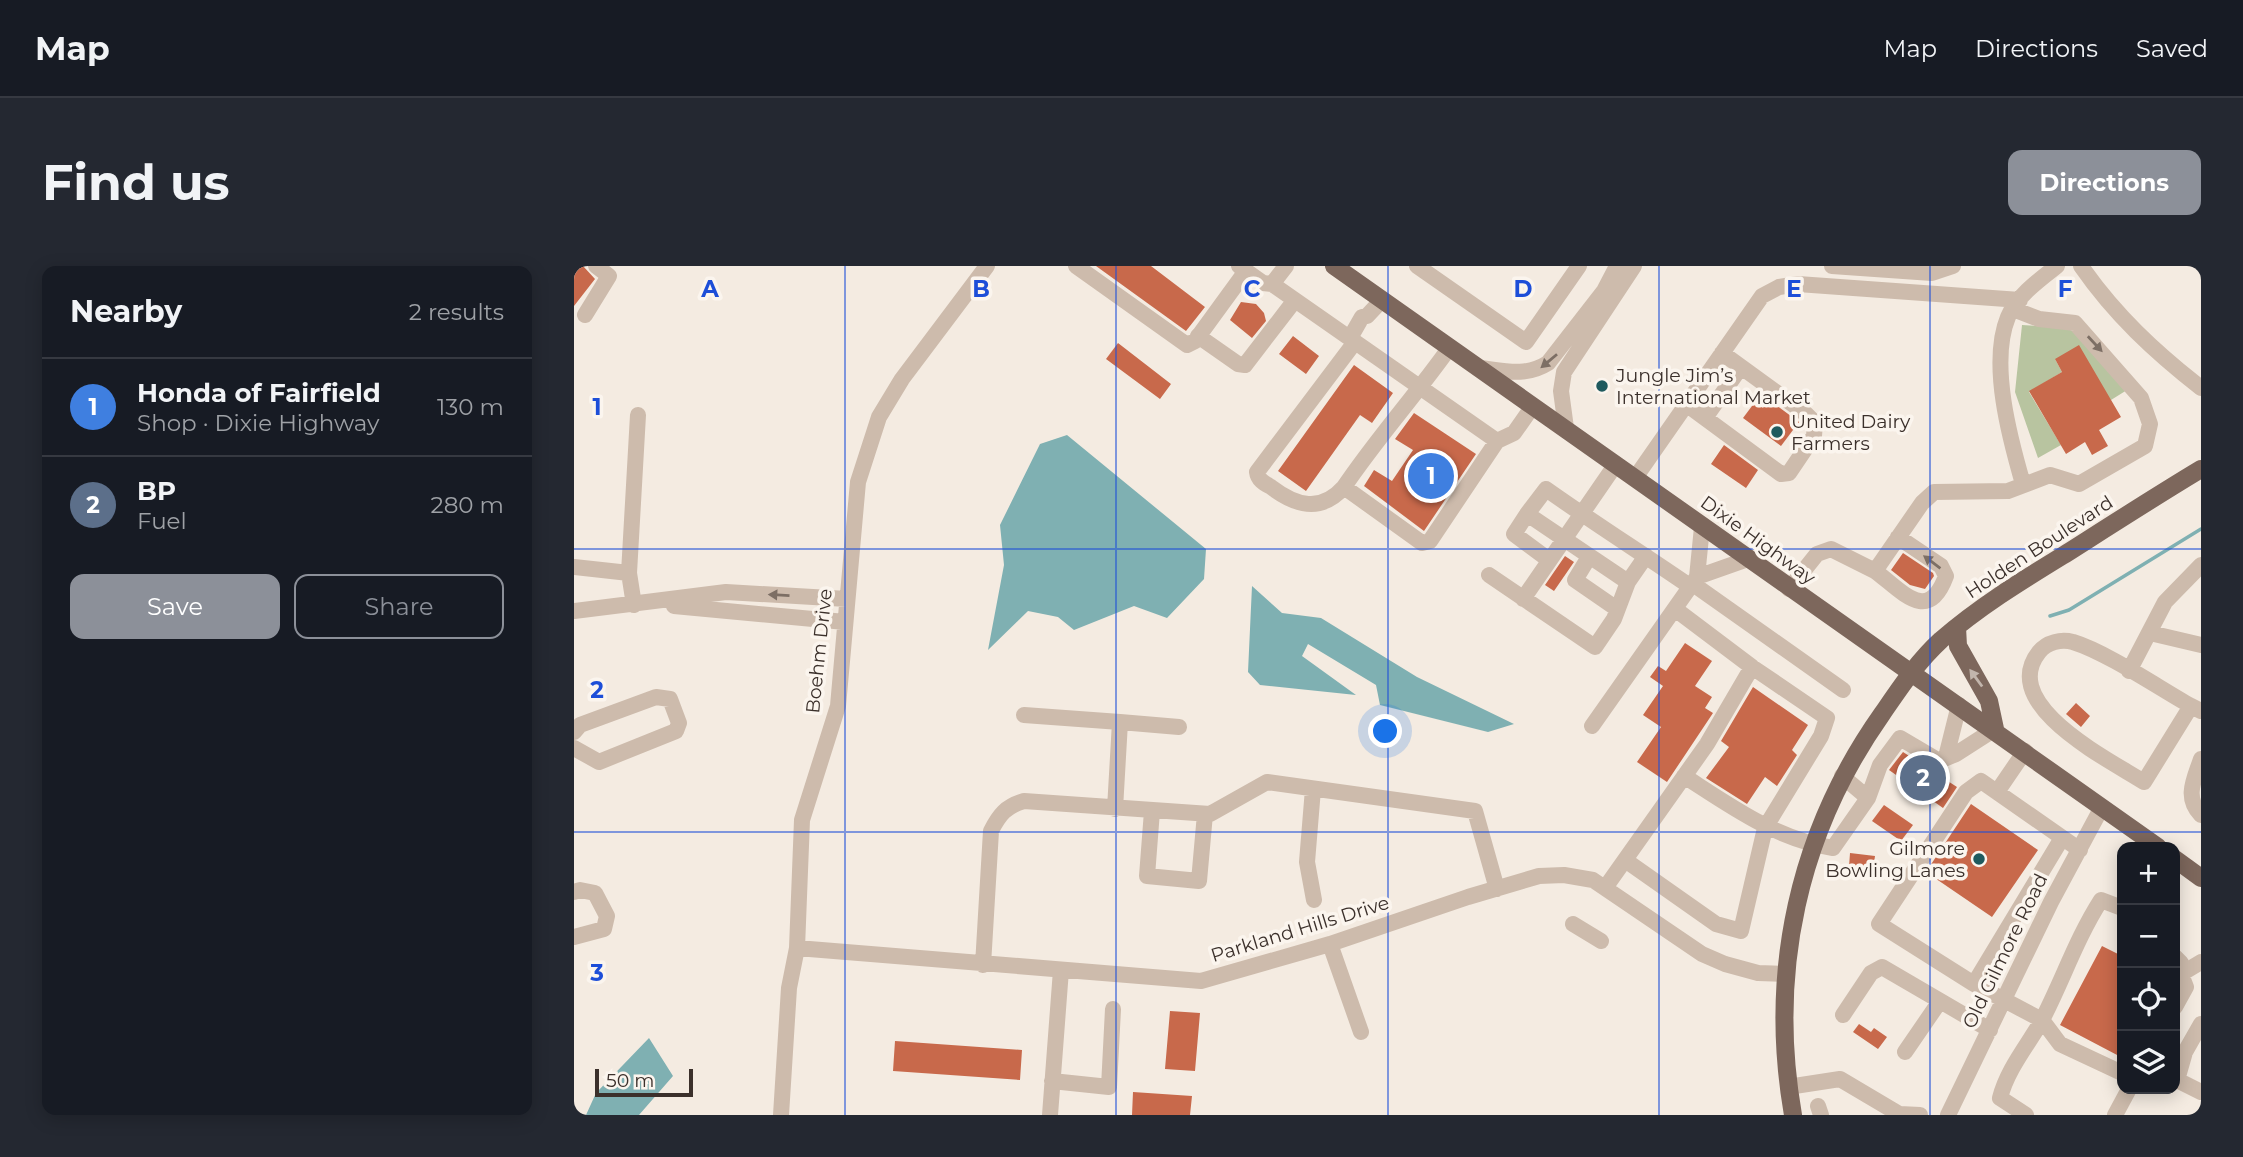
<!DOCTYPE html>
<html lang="en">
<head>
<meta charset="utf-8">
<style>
  :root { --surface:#171b24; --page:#242831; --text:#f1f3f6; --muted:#9ea1a6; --line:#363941; --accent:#8c9099 }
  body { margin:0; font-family:Montserrat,sans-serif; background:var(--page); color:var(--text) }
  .controls { position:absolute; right:21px; bottom:21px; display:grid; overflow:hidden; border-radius:14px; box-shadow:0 4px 18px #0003 }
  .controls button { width:63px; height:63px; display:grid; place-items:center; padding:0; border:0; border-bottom:2px solid var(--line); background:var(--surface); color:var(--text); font:35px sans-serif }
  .scale { position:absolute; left:21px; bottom:18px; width:98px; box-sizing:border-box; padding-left:7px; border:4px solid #3b302b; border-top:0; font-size:19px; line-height:24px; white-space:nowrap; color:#3b302b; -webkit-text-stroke:5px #fbf5ee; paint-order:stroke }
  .you { position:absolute; left:812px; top:466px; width:24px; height:24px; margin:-18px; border:5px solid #fff; border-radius:50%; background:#1a73e8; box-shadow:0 0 0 10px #1a73e833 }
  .badge { display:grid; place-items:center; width:46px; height:46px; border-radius:50%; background:var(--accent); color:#fff; font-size:23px; font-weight:700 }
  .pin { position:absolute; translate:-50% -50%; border:4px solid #fff; box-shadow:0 2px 7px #0006 }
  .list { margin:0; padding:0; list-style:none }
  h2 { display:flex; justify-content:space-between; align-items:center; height:91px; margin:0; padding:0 28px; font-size:30px }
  h2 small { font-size:23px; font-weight:400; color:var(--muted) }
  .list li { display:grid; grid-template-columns:46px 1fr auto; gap:21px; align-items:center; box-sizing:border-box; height:98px; padding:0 28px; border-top:2px solid var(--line) }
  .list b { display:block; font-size:26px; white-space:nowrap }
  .list p { margin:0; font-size:23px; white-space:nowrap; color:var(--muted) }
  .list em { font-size:23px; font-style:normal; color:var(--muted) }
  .actions { display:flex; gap:14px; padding:21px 28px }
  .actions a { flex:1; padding:16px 0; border:2px solid var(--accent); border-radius:14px; text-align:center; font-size:24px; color:var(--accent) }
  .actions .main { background:var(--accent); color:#fff }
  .icon { flex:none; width:38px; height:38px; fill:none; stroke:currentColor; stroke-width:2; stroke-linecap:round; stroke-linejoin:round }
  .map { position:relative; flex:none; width:1627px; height:849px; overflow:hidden; border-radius:14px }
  header { display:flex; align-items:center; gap:42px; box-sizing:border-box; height:98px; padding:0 35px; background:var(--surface); border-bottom:2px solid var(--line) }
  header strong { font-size:33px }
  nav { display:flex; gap:38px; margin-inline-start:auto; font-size:24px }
  .intro { display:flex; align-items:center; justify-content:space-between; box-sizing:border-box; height:168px; padding:0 42px }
  h1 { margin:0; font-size:49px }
  .button { padding:18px 32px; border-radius:14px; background:var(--accent); color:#fff; font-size:24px; font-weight:700 }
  main { display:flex; gap:42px; padding:0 42px }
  aside { flex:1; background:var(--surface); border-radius:14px; box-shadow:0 4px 18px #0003 }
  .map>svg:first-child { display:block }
  .green { fill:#b8c4a0 }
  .water { fill:#7fb0b2 }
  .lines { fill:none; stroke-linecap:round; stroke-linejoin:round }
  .stream { stroke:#7fb0b2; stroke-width:3.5 }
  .building { fill:#c8694b }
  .minor { stroke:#cdbbac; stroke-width:16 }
  .major { stroke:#7d675c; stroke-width:18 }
  .oneway { fill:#7d6f65 }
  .oneway2 { fill:#c2b5ac }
  .grid { fill:none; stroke:#1d4ed8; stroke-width:2; stroke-opacity:0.55 }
  .poi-dot { fill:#1f5a5e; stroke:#fbf5ee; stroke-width:2.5 }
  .labels { text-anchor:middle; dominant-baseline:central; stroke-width:7; stroke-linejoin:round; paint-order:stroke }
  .poi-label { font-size:19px; fill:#3b302b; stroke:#fbf5ee; text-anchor:start }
  .street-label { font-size:19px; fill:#3b302b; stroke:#fbf5ee }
  .grid-label { font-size:23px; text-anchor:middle; font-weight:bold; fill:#1d4ed8; stroke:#fbf5ee; stroke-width:7; stroke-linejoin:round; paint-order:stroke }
</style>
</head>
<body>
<header>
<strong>Map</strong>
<nav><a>Map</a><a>Directions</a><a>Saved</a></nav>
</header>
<div class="intro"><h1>Find us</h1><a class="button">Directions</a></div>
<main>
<aside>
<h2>Nearby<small>2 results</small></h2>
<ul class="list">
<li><span class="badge" style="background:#3f7fe0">1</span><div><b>Honda of Fairfield</b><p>Shop · Dixie Highway</p></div><em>130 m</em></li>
<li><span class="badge" style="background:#5c6f8a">2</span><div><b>BP</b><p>Fuel</p></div><em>280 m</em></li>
</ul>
<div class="actions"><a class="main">Save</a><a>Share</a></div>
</aside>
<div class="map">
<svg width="1627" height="849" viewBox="0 0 1627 849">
  <rect width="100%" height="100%" fill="#f4ebe1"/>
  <path class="green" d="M1448,59L1491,62L1504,67L1553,124L1537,134L1481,93L1488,106L1455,126L1487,179L1464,192L1441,126Z"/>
  <path class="water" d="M493,169L632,283L630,313L593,352L560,340L500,364L484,351L454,345L414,384L430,299L426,259L466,178Z
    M678,320L708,347L747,352L843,411L940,458L914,466L806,439L802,419L734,378L728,390L782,429L686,419L674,406Z
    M75,772L99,810L65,849H12L22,827Z"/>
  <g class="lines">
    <path class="stream" d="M1476,350L1495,344L1627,263"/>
  </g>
  <path class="building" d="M0,0H9L21,13L0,40Z
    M522,0H577L631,41L612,65Z
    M667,36L682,38L690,47L692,55L678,72L656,54Z
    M719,70L745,90L732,108L705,88Z
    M544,77L597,118L586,133L532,93Z
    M1505,79L1547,151L1525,164L1534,180L1518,189L1511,176L1492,188L1455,125L1488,106L1481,93Z
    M780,99L819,127L798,157L786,149L732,225L704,205Z
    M1195,134L1225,156L1207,180L1169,152L1181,136L1189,142Z
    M840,147L902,188L850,265L790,220L800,204L818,215L839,184L821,173Z
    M1150,179L1184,204L1172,222L1137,198Z
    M1329,287L1359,307L1360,310L1351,323L1336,319L1317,304Z
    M991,290L1000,296L980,325L971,319Z
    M1111,377L1138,395L1121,420L1138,431L1131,442L1139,447L1093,516L1063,496L1087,461L1069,449L1089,420L1076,411L1084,400L1092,405Z
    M1179,421L1234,459L1218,484L1223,489L1203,520L1191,511L1173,538L1132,512L1155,481L1147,475Z
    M1502,437L1516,450L1507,461L1492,448Z
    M1329,486L1383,521L1369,542L1315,504Z
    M1397,538L1464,584L1418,651L1352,606Z
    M1310,539L1339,559L1327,575L1298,555Z
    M1276,587L1301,590L1299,604L1275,601Z
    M1528,680L1548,690V783L1545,790L1486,759Z
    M596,745L626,747L621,805L591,803Z
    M1285,758L1297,766L1300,762L1313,771L1304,783L1279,766Z
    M321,775L448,784L446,814L319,805Z
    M559,826L618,830L616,849H558Z"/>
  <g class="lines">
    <path class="minor" d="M502,0L613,79L621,75L672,5
      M665,0L689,17L698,18L712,0
      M843,0L952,76L1005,0
      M1258,0L1358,7L1379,0
      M1507,0C1541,49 1581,86 1627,122
      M698,18L923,175L940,167L959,140
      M11,49L35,10L22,0
      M624,70L664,98L671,99L721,34
      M776,72L788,51L793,50L808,34
      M876,81C842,129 803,172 770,221L848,277L856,275L923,175
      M906,102C931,105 952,111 974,97L1030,25L1043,0
      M1112,138L1207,208L1215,207L1240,170L1241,157L1232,148L1148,87
      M1131,152L1167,101
      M992,162L987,125L990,106L1060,0
      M1061,212L1188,30L1205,21L1224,18L1446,34
      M1449,218C1436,173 1415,97 1434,51C1443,30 1465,14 1483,0
      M770,221C747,247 722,240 697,221C690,217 684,214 683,206L781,76
      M953,248L940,268L975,294
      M1072,290L1054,316L953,248L972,223C1020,257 1069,288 1117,321
      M1015,291L1001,314L1043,343
      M0,301L55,307
      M1301,305C1328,325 1354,359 1372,310L1367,300L1324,271
      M915,309L1021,381L1040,353L1054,316
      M1123,311L1174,293
      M1119,318L1269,424
      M1215,323L1243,288L1257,283L1301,305L1348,237L1360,226L1434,225L1476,209L1505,218L1571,180L1576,158L1567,132L1501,57L1465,53L1439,43
      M949,333L1042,198
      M60,339L55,307L64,149
      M100,340L271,356
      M1101,343L1178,401
      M0,345L152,326L273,333
      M1576,367L1627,379
      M1555,405L1591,336L1627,299
      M1617,440L1570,516C1536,494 1423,439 1465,386C1473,376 1487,373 1499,376C1532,386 1585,422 1617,440L1627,445
      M450,449L546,456L541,543
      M546,456L605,461
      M1018,460L1123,311L1128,261
      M0,466L6,459L82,431L96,433L105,457L102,465L25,496L0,482
      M1372,491L1385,439
      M1627,493C1620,514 1610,531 1627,549
      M1110,510C1158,541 1202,573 1259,582L1294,532L1306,499L1326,472L1365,495L1382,488L1421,463
      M1268,510L1294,532
      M739,523L733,596L740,634
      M1423,526L1451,485
      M578,545L573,610L625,615L631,548
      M1488,572L1400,718L1305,658L1392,526L1407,515L1506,584
      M1031,622L1133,478L1178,401L1253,452L1247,470L1191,562L1167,665L1142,658L1051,594
      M0,626L6,624L21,627L33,650L30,663L0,671
      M999,658L1027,675
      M756,678L787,766
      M223,682L627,715L756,678L894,631L965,610L990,609L1019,614L1128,688L1151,698L1184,707L1210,708
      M1601,691L1607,697V708L1612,721L1601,741
      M409,699L417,565C425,549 432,540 450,535L636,548L693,516L901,545L923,623
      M1607,708L1627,696
      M1400,718L1468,754L1486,778L1548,807
      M1269,749L1297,707L1308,701L1416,764
      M1627,758L1611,786L1603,814L1627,826
      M1331,786L1366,735
      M478,815L535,821L539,743
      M1214,821L1266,813L1325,848L1346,849
      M1244,840L1247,849
      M207,849L215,722L223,682L228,554L264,440L284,216L305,151L328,113L413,0
      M476,849L487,704
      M1374,849L1477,636L1528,541
      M1452,849L1426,832C1433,804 1453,780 1467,756C1488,716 1502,673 1527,634L1548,642
      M1541,849L1555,823"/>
    <path class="major" d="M760,0L1584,581
      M1383,361L1384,380L1415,435L1421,463
      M1601,593L1627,612
      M1219,849C1194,706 1224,567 1308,448C1326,422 1343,396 1367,374C1406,340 1449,314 1493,287C1537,259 1582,230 1627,203"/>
  </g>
  <defs><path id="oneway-solid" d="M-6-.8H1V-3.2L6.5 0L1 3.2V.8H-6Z" transform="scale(1.75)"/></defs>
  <g class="oneway">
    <use href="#oneway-solid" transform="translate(1521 78) rotate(47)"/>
    <use href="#oneway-solid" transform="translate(975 95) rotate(140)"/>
    <use href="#oneway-solid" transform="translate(1358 296) rotate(-143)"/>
    <use href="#oneway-solid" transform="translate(205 329) rotate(-177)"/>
  </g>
  <use class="oneway2" href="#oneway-solid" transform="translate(1402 412) rotate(-126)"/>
  <path class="grid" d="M271,0V849M542,0V849M814,0V849M1085,0V849M1356,0V849M0,283H1627M0,566H1627"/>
  <g class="poi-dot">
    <circle cx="1028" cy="120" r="7"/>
    <circle cx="1203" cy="166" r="7"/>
    <circle cx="1405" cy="593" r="7"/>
  </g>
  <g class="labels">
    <g class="poi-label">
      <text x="1042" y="109">Jungle Jim’s<tspan x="1042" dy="22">International Market</tspan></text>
      <text x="1217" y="155">United Dairy<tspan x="1217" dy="22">Farmers</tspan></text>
      <text x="1391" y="582" text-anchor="end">Gilmore<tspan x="1391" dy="22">Bowling Lanes</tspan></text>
    </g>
    <g class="street-label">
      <text transform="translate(1184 274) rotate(36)">Dixie Highway</text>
      <text transform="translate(1465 281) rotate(-33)">Holden Boulevard</text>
      <text transform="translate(245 385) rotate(-84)">Boehm Drive</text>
      <text transform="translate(726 663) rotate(-17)">Parkland Hills Drive</text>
      <text transform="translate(1431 685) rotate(-64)">Old Gilmore Road</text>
    </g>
  </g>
  <g class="grid-label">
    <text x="136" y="31">A</text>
    <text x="407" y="31">B</text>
    <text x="678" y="31">C</text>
    <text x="949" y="31">D</text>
    <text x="1220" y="31">E</text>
    <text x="1491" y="31">F</text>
    <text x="23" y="149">1</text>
    <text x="23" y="432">2</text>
    <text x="23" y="715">3</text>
  </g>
</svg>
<div class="controls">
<button>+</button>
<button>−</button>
<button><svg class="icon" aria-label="locate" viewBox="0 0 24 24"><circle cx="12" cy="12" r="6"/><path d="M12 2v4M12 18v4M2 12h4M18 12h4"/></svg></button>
<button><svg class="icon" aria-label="layers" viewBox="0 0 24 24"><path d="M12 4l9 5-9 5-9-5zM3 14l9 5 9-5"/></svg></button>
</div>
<div class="scale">50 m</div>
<div class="you"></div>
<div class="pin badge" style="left:857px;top:210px;background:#3f7fe0">1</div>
<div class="pin badge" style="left:1349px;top:512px;background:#5c6f8a">2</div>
</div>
</main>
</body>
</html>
